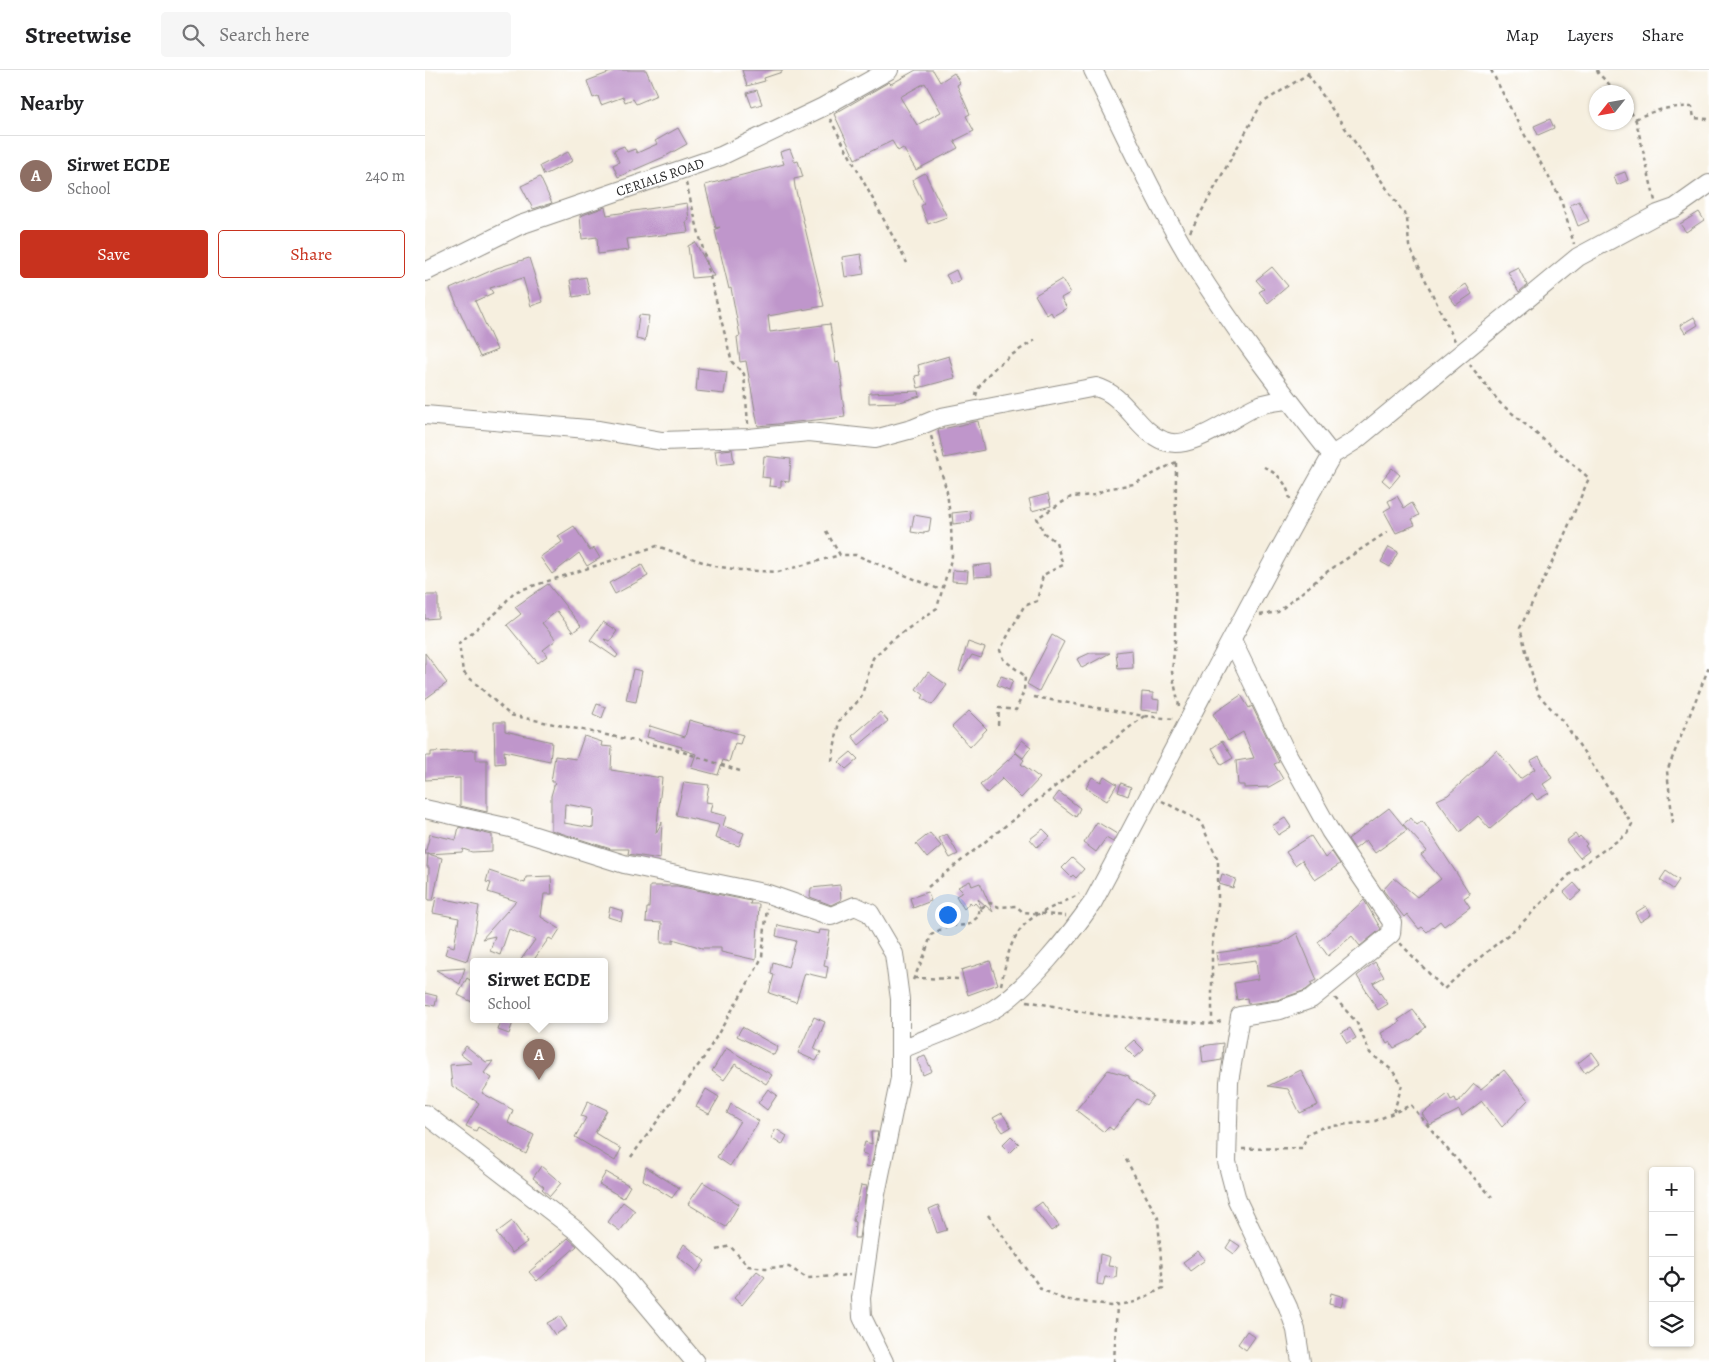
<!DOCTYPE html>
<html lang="en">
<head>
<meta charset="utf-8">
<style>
  :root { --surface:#fff; --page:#f6f6f6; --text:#202124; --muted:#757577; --line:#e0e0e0; --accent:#c8321e }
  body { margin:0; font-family:Alegreya,serif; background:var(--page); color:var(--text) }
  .controls { position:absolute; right:15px; bottom:15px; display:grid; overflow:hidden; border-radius:5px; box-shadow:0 1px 4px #0004 }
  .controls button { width:45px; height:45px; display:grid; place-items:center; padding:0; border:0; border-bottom:1px solid var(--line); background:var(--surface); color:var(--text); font:25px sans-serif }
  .compass { position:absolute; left:1164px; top:15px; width:45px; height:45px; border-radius:50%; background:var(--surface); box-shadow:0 1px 4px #0004; rotate:239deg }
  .you { position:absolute; left:522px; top:844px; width:18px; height:18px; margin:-12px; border:4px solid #fff; border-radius:50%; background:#1a73e8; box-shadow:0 0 0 8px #1a73e833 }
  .badge { display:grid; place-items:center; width:32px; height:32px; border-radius:50%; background:var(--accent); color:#fff; font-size:16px; font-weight:700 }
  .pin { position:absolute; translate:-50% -41px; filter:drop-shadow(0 1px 2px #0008) }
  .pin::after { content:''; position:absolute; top:26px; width:18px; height:15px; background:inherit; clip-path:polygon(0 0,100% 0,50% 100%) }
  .popup { position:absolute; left:45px; top:888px; width:138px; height:65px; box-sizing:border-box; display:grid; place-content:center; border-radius:5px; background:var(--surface); filter:drop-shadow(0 1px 4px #0005); font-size:16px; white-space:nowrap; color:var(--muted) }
  .popup b { font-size:19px; color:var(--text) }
  .popup::after { content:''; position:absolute; left:50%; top:100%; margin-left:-10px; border:10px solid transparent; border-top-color:var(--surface) }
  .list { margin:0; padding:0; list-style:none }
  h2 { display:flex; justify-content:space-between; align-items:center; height:65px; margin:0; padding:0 20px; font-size:21px }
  h2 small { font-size:16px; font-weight:400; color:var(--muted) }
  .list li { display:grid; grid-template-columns:32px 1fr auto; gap:15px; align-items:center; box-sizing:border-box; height:80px; padding:0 20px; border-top:1px solid var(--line) }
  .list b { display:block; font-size:19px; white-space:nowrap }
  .list p { margin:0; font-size:16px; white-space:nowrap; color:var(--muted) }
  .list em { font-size:16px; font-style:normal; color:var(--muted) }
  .actions { display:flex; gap:10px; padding:15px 20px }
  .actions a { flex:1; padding:11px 0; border:1px solid var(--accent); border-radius:5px; text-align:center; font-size:18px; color:var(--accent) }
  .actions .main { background:var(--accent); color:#fff }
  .icon { flex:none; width:28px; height:28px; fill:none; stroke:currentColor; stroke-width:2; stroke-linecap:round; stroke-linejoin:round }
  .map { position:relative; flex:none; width:1284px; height:1292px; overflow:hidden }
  header { display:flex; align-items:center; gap:30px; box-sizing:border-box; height:70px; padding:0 25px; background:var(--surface); border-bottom:1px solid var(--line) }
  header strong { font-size:24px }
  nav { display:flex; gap:28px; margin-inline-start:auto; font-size:18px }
  .search { width:350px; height:45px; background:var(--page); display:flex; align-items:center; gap:12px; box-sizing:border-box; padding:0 18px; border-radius:5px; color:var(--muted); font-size:19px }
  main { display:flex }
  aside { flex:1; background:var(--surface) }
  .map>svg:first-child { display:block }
  .building { fill:#bf96cb; fill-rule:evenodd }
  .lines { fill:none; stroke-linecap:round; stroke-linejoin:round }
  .minor-casing { stroke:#908d85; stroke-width:20 }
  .path { stroke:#908d85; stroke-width:2.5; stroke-dasharray:4 4; stroke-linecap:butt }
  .minor { stroke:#fff; stroke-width:18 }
  .labels { text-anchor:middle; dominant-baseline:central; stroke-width:4; stroke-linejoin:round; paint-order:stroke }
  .street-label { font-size:14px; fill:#2b2b2b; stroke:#fff }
</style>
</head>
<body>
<header>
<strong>Streetwise</strong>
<div class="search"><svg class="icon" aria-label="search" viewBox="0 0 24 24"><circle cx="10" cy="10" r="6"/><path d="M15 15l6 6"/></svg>Search here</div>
<nav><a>Map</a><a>Layers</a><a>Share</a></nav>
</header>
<main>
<aside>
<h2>Nearby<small></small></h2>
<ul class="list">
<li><span class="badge" style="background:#8d6e63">A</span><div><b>Sirwet ECDE</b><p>School</p></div><em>240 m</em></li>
</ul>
<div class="actions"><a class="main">Save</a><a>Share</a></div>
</aside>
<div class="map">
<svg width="1284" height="1292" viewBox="0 0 1284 1292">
  <rect width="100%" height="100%" fill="#fff"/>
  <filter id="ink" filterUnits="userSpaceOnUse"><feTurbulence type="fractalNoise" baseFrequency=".02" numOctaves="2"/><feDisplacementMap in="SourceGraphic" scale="10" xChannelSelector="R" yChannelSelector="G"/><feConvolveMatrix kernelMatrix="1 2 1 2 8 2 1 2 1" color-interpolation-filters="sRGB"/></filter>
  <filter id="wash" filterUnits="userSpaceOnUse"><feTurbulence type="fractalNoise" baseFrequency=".0096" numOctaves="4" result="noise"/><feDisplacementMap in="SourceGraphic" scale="20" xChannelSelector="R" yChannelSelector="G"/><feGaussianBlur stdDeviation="1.12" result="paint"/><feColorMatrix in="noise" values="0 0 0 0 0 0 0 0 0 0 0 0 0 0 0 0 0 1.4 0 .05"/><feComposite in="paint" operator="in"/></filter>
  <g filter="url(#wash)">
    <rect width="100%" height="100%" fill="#f6efdf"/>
    <g id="blocks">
      <path class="building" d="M191,0H221L232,25L211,34L208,29L200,32L198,27L176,35L173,26L168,28L162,11Z
        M317,0H357V2L339,8L340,11L322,16Z
        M491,0H508L515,12L529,3L535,13L532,15L545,44L541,46L549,61L529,71L533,78L491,100L478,78L473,81L467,71L430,89L409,44L464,12L466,14ZM500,13L516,42L492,55L475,27Z
        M332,20L337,34L327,37L322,23Z
        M1125,49L1129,58L1113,65L1109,56Z
        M253,58L262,74L239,87L193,107L188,95L194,92L189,80L199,76L202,82L210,79L212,83L232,74L230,71Z
        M365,79L370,92L373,91L378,107L369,109L370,117L399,236L343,246L345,262L405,254L411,293L414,292L418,317H416L420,347L333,356L321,291L315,292L312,267L315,266L306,218L304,219L290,160L295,157L291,158L280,115L359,94L355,82Z
        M143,82L148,91L119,105L115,96Z
        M1200,102L1203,110L1192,115L1189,106Z
        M500,103L522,147L503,154L496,136L499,134L487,110Z
        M115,107L127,133L108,139L96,116Z
        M1154,131L1164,151L1153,156L1145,135Z
        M262,133L264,150L261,152L263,162L202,169L204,180L173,184L172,167L157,169L155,146L180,137L182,145Z
        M1274,142L1279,150L1261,162L1255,154Z
        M270,172L289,206L267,208L263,176Z
        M436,184L439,204L420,207L417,187Z
        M104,188L118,232L106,236L98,208L65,218L68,223L50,231L72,280L55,287L25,219L72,198Z
        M847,197L863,216L843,233L834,222L839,219L831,210Z
        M1093,197L1102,215L1094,222L1083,202Z
        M531,200L535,210L526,214L521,205Z
        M161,207L165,224L148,227L145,210Z
        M637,209L645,223L636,228L642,238L628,246L626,242L622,245L610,225Z
        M1041,214L1047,224L1031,235L1024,226Z
        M214,245L224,246L220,271L211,269Z
        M1269,247L1273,255L1260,263L1255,255Z
        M524,286L530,308L493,318L490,306L495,305L493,295Z
        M273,298L302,302L299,324L271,321Z
        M494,321L495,326L475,332L444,333V323Z
        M553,351L559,380L519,388L513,360Z
        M307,379L309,393L292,395L290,381Z
        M339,386L366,389L364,412L356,411V417L344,416L345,408L337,407Z
        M967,398L975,405L965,417L957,410Z
        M623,424L626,436L607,441L604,429Z
        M972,426L979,438L987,433L994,445L987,449L990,455L971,463L959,441L966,437L963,431Z
        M545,441L546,452L528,454L527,443Z
        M489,445L506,448L504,461L499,462V464L486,462Z
        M149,456L165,481L169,478L175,488L162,496L154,483L127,504L115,487L137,472L133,466Z
        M964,477L973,482L965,497L956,492Z
        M566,494L567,506L549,507L548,496Z
        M217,495L223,506L190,524L184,513Z
        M528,500L543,501L542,512L527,511Z
        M123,514L156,556L148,562L132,541L117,553L131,570L118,580L122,586L113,593L82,555L96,544L90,537Z
        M0,525H13V548L0,549Z
        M178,552L192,561L185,571L179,569L193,585L191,588L165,570Z
        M627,565L639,572L614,621L602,614Z
        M543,572L560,578L556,588L547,585L536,602L534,601Z
        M707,580L708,598L693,599L691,582Z
        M0,583L22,613L0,629Z
        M665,583H685L657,598L652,589Z
        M208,599L217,601L211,632L201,630Z
        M503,602L522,615L507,635L497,628L499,625L491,619Z
        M576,606L588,610L584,620L572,615Z
        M717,622L728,623V629L734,630L733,642L716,640Z
        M816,625L824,638L827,636L854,692L849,694L858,709L844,717L819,718V715H813L811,691L829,688L818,662L803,671L788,644Z
        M172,634L181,637L177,648L168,644Z
        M544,641L562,659L545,677L527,657Z
        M455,642L463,651L434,675L427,666Z
        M264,650L318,665L315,674L310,673L304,692L298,690L293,705L266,698L271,684L256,679L257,677L222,667L225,656L260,667Z
        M69,652H80V661L127,672L125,691L79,681L80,693L70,694Z
        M159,666L177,672L176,676L187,677L186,700L237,708L231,763L237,752L235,789L203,784L204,779H186L126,760V726L130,712H126L130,686L151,689ZM140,734L169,739L168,758L139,753Z
        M597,670L606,677L598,688L589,681Z
        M797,671L808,688L796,695L787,678Z
        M51,680V690H62V742L35,736V708L0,710V686H6V682Z
        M1072,680L1095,709L1110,699L1105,691L1114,686L1127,708L1118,714L1124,723L1112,730L1107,723L1065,759L1053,746L1035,762L1012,730L1023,725Z
        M426,682L433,689L421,699L414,692Z
        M591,683L599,690L596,694L615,708L596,728L575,707L577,709L562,723L555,715Z
        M679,706L692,714L682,731L661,718L667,707L676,712Z
        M259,712L284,715L281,732L287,733L285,742L301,746L298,756L319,763L314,776L290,768L294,755L251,745Z
        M696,713L706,717L703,726L693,722Z
        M634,722L655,738L651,747L628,730Z
        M964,738L982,760L950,783L941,770L930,779L923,769Z
        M860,748L866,757L853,765L847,756Z
        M986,748L992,755L996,752L999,753L1045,824L1039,828L1045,837L1019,856L1015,851L1002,862L997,857L994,859L982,844L979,847L958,820L969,808L992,827L1016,809L996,785L1002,781L978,754Z
        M672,752L692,764L688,772L681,768L671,782L659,773Z
        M34,757L67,765V781L47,782L38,779L37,782L3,784L17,788L8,830H3L4,797H2L3,784H0L5,764L31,770Z
        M618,759L625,766L612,777L605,769Z
        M505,763L516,776L502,788L491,774Z
        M522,764L533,784L525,788L514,768Z
        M1150,764L1153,768L1155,766L1162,774L1160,776L1164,781L1155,788L1141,771Z
        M886,766L900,788L907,782L915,794L890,810L877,790L870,795L861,782Z
        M647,788L659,799L651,808L648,805L646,807L637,798Z
        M64,801L100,813L101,807L126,806L127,824H119L116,847L135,859L128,870L124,868L108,891H95L110,870L84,859L75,885L65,881L70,866L57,869L91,831L63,822L66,813L61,812Z
        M1241,801L1254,810L1248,819L1235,810Z
        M797,804L811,809L808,818L794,814Z
        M545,811L547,816L555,813L568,842L553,829L557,841L550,833L548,835L545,832L539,839L531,826L538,822L533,817Z
        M1149,813L1156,821L1146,830L1139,822Z
        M415,815L416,830L406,835L385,827L386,818Z
        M225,816H252L326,831L325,834H334L331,890L296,882V878H277L248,869V873H236L237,853L221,852L222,838H224Z
        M503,822L506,831L488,838L485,828Z
        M11,827L54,836L50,862L42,891L20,884L23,875L29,877L34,848L8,843Z
        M939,830L956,859L935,876L927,866L903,886L893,872Z
        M1221,836L1226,845L1215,852L1210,843Z
        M185,837L198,841L196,851L183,847Z
        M353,855L394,864L395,860L405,861L399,896L403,897L401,908L380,903L371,932L344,923L349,905L346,904L348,892L363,897L371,871L351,866Z
        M872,863L892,910L886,913L887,915L881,920L852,930L823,934L822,928L812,930L809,913L833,909L831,890L793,895L791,883L855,874Z
        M565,891L573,914L543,925L536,900Z
        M950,892L959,907L948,913L963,934L953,940L932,906Z
        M40,898L35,914L11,900Z
        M42,908L49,913V933L33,925Z
        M0,923L12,926L10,936L0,934Z
        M988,940L1001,957L987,969L969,978L965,972L962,974L956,963L975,952L973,950Z
        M389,947L400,952L389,979L396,982L391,991L373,983Z
        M77,949L88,952L84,964L73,960Z
        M317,957L353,977L349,985L312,966Z
        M925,958L931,968L922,973L916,963Z
        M709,970L719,980L710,988L700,978Z
        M798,973L797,990L778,993L776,976Z
        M41,976L61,992L68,991L59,1003L67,1008L57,1023L88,1040L83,1053L109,1065L101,1084L53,1057L51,1061L41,1056L54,1033L27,1016L25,995L47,993L35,984Z
        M301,978L347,1005L341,1014L310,994L299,1010L287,1001Z
        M1167,982L1175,993L1160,1003L1153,993Z
        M500,986L507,1001L498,1005L492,989Z
        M683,1000L704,1006V1008L728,1026L721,1035L712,1029L688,1060L684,1057L679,1062L651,1040Z
        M876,1000L893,1035L875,1043L863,1019L843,1016Z
        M1079,1000L1103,1030L1077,1057L1057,1031L1037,1046L1034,1040L1005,1055L997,1044L1023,1024L1026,1030L1030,1028L1032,1033L1049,1014L1056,1019Z
        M281,1019L294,1027L284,1044L271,1037Z
        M343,1019L352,1025L342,1040L333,1033Z
        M163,1031L182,1040L170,1063L196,1079L190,1091L150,1067L161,1048L156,1046Z
        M306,1034L334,1051L305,1096L292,1087L315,1051L302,1043Z
        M577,1043L586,1057L578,1062L568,1048Z
        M351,1059L362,1066L357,1075L346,1068Z
        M446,1062H453L446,1097L441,1096L443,1085L437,1083L440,1072L447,1074Z
        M586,1066L594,1074L585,1083L577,1075Z
        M116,1096L136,1113L125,1126L117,1119L119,1117L108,1108Z
        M221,1097L254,1118L247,1128L218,1110Z
        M181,1102L205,1116L198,1128L174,1114Z
        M278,1112L314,1134L301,1157L263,1134Z
        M436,1115L442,1116L434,1168H429L430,1152L428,1151Z
        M198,1132L210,1141L195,1161L183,1152Z
        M617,1132L634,1156L626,1161L609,1138Z
        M513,1135L522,1160L512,1163L504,1139Z
        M87,1151L102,1172L87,1183L71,1163Z
        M143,1168L152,1176L112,1211L104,1202Z
        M806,1170L815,1176L809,1184L801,1178Z
        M259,1174L280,1191L272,1202L252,1186Z
        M773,1181L780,1190L765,1201L758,1192Z
        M675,1184L685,1187L683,1196L692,1197L691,1208L680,1207L678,1215L672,1214Z
        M332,1201L340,1207L317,1235L309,1228Z
        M906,1223L919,1227L916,1237L904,1234Z
        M135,1246L142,1257L130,1265L122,1253Z
        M822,1261L830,1267L821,1280L813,1274Z"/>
    </g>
  </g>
  <g filter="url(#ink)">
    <use href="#blocks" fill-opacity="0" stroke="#908d85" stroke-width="1"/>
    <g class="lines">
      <defs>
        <g id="minor">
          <path id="s1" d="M0,202L95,155L296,86L398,37L464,0"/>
          <path d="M0,345L174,360L237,371L324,368L384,362L450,369L487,359L516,347L671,317C701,325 711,360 739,371C764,382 806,348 830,337C841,332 852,331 864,330"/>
          <path d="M907,385L931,370L1153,187L1233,144L1250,138L1284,114"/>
          <path d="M807,570L858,676L905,761L967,852L966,864L886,929L855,940L815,946L804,1012L802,1092L812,1130L863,1237L871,1260L876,1292"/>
          <path d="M0,739L85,758L199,794L343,824L406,846L430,836L445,843L469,884L475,929V1008L451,1124L436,1228L437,1247L459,1292"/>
          <path d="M477,979C506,966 542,955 569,939C602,919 646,864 668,832C748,683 823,532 907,385C858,323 809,260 767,192C730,131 700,64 668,0"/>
          <path d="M0,1044L153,1162L197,1205L270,1292"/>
        </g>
      </defs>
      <use href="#minor" class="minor-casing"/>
      <path class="path" d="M1066,0L1094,55L1135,127L1149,174
        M1172,0L1173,3L1192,22
        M883,4L982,148L984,176L1030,271
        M1202,35L1211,51L1230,131
        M405,49L482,193
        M1210,49C1230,40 1244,36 1267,37L1269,48L1284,49
        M261,113L307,292L319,304L323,354
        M765,162L837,33L883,4L884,0
        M551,326C556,302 591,282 610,270
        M751,393L750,571L747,602L754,636
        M839,397C855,406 861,411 865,429
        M401,461L415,485H431L516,520
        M835,545L853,542L903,501L962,462
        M609,627L719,646L749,649
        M573,655L574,638L591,640L599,621L600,606L578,589L575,580L599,536L612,531L618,505L638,495L631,472L619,463L612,448L646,427L669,425L681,419L709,414L751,392
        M407,691L414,651L436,628L448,588L467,570L512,538L527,486L526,454L522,422L506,366
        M315,701L249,679L85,645L38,602L34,573L72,542L89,522L232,476L289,496L315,500L353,502L415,485
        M737,731L775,751L793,790V835L787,875V954
        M1248,753L1242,701L1284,597
        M503,817L719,646
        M975,873L1019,919L1042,898L1095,855L1147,802L1202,764L1207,754L1140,654L1112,623L1095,558L1133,480L1164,408L1075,333L1045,295
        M489,908L535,909
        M488,910L500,884L506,865L522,856L543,855L554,846V839L565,833L574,837L591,836L598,842L641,846
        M576,915C582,887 586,860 612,845C626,837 641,832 654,824
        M910,928L932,953L945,983L967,1000L977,1015L968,1044
        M602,931L674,945L787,954L799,950
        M817,1079L877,1078L883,1063L899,1057L950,1051L986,1035L1024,1081L1067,1127
        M206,1087L280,986L330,901L337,887L342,838
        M563,1145L616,1219L638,1229L685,1236L710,1232L738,1218L733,1148L699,1086
        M292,1180L305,1176L323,1196L340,1198L364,1197L382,1208L425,1205
        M689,1292L692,1235"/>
      <use href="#minor" class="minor"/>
    </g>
  </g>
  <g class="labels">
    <g class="street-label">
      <text stroke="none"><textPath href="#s1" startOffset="254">CERIALS ROAD</textPath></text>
    </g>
  </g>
</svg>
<div class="controls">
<button>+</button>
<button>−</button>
<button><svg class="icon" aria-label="locate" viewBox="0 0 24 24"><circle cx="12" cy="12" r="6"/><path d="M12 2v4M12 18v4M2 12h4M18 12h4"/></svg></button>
<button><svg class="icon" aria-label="layers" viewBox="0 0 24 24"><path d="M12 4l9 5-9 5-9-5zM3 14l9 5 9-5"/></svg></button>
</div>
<svg class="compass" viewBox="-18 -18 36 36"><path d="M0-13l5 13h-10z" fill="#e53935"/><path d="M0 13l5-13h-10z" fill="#757577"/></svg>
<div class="you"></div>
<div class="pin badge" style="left:114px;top:1010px;background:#8d6e63">A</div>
<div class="popup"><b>Sirwet ECDE</b>School</div>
</div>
</main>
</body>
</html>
